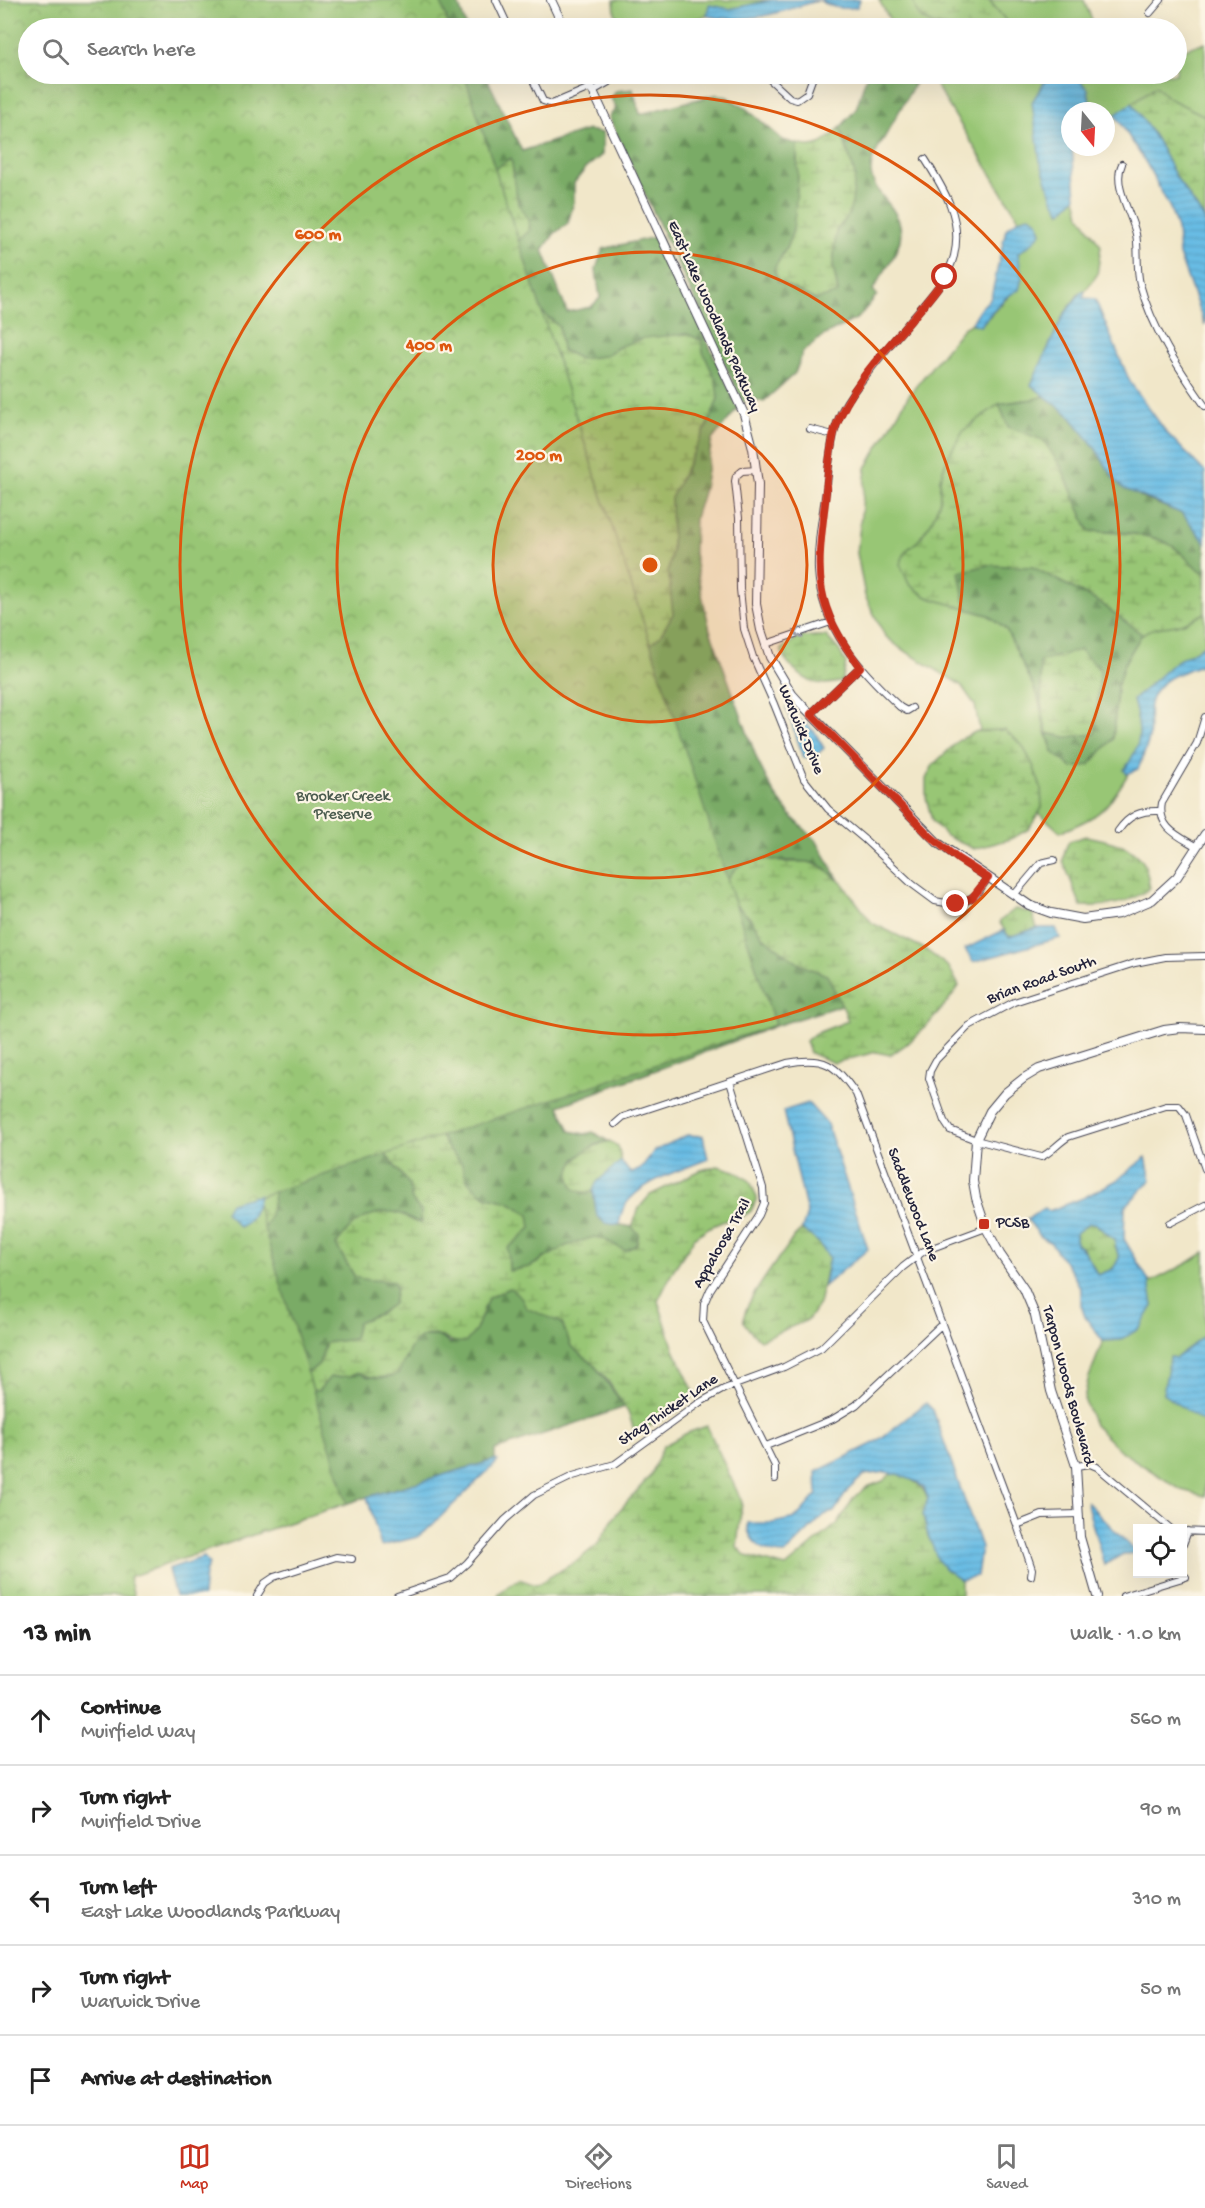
<!DOCTYPE html>
<html lang="en">
<head>
<meta charset="utf-8">
<style>
  :root { --surface:#fff; --page:#f2f2f2; --text:#222; --muted:#767676; --line:#e0e0e0; --accent:#c8321e }
  body { margin:0; font-family:"Gochi Hand",sans-serif; background:var(--page); color:var(--text) }
  .controls { position:absolute; right:18px; bottom:18px; display:grid; overflow:hidden; border-radius:0px; box-shadow:0 6px 24px #0002 }
  .controls button { width:54px; height:54px; display:grid; place-items:center; padding:0; border:0; border-bottom:2px solid var(--line); background:var(--surface); color:var(--text); font:30px sans-serif }
  .compass { position:absolute; left:1061px; top:102px; width:54px; height:54px; border-radius:50%; background:var(--surface); box-shadow:0 6px 24px #0002; rotate:162deg }
  .stop { position:absolute; width:18px; height:18px; margin:-14px; border:4px solid #c8321e; border-radius:50%; background:#fff }
  .stop.end { background:#c8321e; border-color:#fff; box-shadow:0 2px 6px #0008 }
  .list { margin:0; padding:0; list-style:none }
  h2 { display:flex; justify-content:space-between; align-items:center; height:78px; margin:0; padding:0 24px; font-size:26px }
  h2 small { font-size:20px; font-weight:400; color:var(--muted) }
  .list li { display:grid; grid-template-columns:39px 1fr auto; gap:18px; align-items:center; box-sizing:border-box; height:90px; padding:0 24px; border-top:2px solid var(--line) }
  .list b { display:block; font-size:22px; white-space:nowrap }
  .list p { margin:0; font-size:20px; white-space:nowrap; color:var(--muted) }
  .list em { font-size:20px; font-style:normal; color:var(--muted) }
  .icon { flex:none; width:33px; height:33px; fill:none; stroke:currentColor; stroke-width:2; stroke-linecap:round; stroke-linejoin:round }
  .map { position:relative; flex:none; width:1205px; height:1596px; overflow:hidden }
  .search { position:absolute; background:var(--surface); box-shadow:0 6px 24px #0002; left:18px; right:18px; top:18px; height:66px; display:flex; align-items:center; gap:15px; box-sizing:border-box; padding:0 21px; border-radius:33px; color:var(--muted); font-size:22px }
  .sheet { height:528px; background:var(--surface) }
  nav { display:flex; justify-content:space-around; align-items:center; box-sizing:border-box; height:84px; border-top:2px solid var(--line); background:var(--surface); font-size:16px; color:var(--muted) }
  nav a { display:grid; justify-items:center; gap:3px }
  nav .on { color:var(--accent) }
  .map>svg:first-child { display:block }
  .green { fill:#98c674; stroke:#5d7458; stroke-width:1.5 }
  .forest { fill:url(#forest-firs); stroke:#4e6650; stroke-width:1.5 }
  .wetland { fill:url(#wetland-marsh); stroke:#5d7458; stroke-width:1.5 }
  .park { fill:url(#park-crowns); stroke:#5d7458; stroke-width:1.5 }
  .water { fill:url(#water-rules); stroke:#456f90; stroke-width:1.5; fill-rule:evenodd }
  .lines { fill:none; stroke-linecap:round; stroke-linejoin:round }
  .minor-casing { stroke:#414050; stroke-width:8 }
  .tertiary-casing { stroke:#414050; stroke-width:10 }
  .minor { stroke:#fff; stroke-width:6 }
  .tertiary { stroke:#fff; stroke-width:8 }
  .oneway { stroke:#9c9ca7 }
  .route { stroke:#c8321e; stroke-width:8 }
  .ring { fill:none; stroke:#de560e; stroke-width:3 }
  .poi-dot { fill:#c8321e; stroke:#fcf5e5; stroke-width:2 }
  .labels { text-anchor:middle; dominant-baseline:central; stroke-width:4.5; stroke-linejoin:round; paint-order:stroke }
  .street-label { font-size:16px; fill:#22223b; stroke:#fcf5e5 }
  .park-label { font-size:16px; fill:#4b5b4f; stroke:#fcf5e5 }
  .poi-label { font-size:16px; fill:#22223b; stroke:#fcf5e5; text-anchor:start }
  .centre { fill:#de560e; stroke:#fcf5e5; stroke-width:3 }
  .ring-label { font-size:18px; text-anchor:middle; font-weight:bold; fill:#de560e; stroke:#fcf5e5; stroke-width:4.5; stroke-linejoin:round; paint-order:stroke }
</style>
</head>
<body>
<div class="map">
<svg width="1205" height="1596" viewBox="0 0 1205 1596">
  <defs>
    <pattern id="forest-firs" width="22" height="20" patternUnits="userSpaceOnUse" patternTransform="scale(1.5)"><rect width="22" height="20" fill="#7aab66"/><path d="M5 1l3.5 6h-7zM16 11l3.5 6h-7z" fill="#648b55"/></pattern>
    <pattern id="wetland-marsh" width="20" height="14" patternUnits="userSpaceOnUse" patternTransform="scale(1.5)"><rect width="20" height="14" fill="#98c674"/><path d="M1 5h8M5 5V1M11 12h8M15 12V8" fill="none" stroke="#7ca060"/></pattern>
    <pattern id="park-crowns" width="20" height="18" patternUnits="userSpaceOnUse" patternTransform="scale(1.5)"><rect width="20" height="18" fill="#98c674"/><path d="M2 6a3 3 0 1 1 6 0M12 15a3 3 0 1 1 6 0" fill="none" stroke="#7ca060"/></pattern>
    <pattern id="water-rules" width="6" height="5" patternUnits="userSpaceOnUse" patternTransform="scale(1.5)"><rect width="6" height="5" fill="#68bce4"/><path d="M0 2.5h6" fill="none" stroke="#5aa1c4"/></pattern>
  </defs>
  <rect width="100%" height="100%" fill="#fcf5e5"/>
  <filter id="ink" filterUnits="userSpaceOnUse"><feTurbulence type="fractalNoise" baseFrequency=".0167" numOctaves="2"/><feDisplacementMap in="SourceGraphic" scale="12" xChannelSelector="R" yChannelSelector="G"/><feConvolveMatrix kernelMatrix="1 2 1 2 8 2 1 2 1" color-interpolation-filters="sRGB"/></filter>
  <filter id="wash" filterUnits="userSpaceOnUse"><feTurbulence type="fractalNoise" baseFrequency=".008" numOctaves="4" result="noise"/><feDisplacementMap in="SourceGraphic" scale="24" xChannelSelector="R" yChannelSelector="G"/><feGaussianBlur stdDeviation="1.35" result="paint"/><feColorMatrix in="noise" values="0 0 0 0 0 0 0 0 0 0 0 0 0 0 0 0 0 1.4 0 .05"/><feComposite in="paint" operator="in"/></filter>
  <g filter="url(#wash)">
    <rect width="100%" height="100%" fill="#f1e7c9"/>
    <path class="green" d="M614,0H772L730,9L709,6L707,16L671,26L622,21L615,14Z
      M879,0H913C919,22 929,22 949,28H894Z
      M989,0H1084L1095,28H1015L1007,22Z
      M1205,42V116L1168,98L1156,87L1116,115L1106,114V111H1091L1088,89L1076,77L1060,76L1045,81L1060,212L1076,197L1080,215L1101,246L1097,275L1085,291L1080,292L1063,316L1031,385L1045,396L1031,401L1024,400L999,404L963,431L948,457L940,479V500L932,521L919,540L906,551L909,584L927,597L988,615L1006,629L1038,696L1045,729L1053,752L1089,765L1113,739L1117,687L1124,664L1140,636L1147,631L1160,626L1176,625L1205,613V645L1175,662L1133,700C1141,731 1144,743 1124,770L1128,774C1107,810 1099,817 1060,832L1039,813L1042,807L1005,730L980,731L975,705L961,685L900,648L885,636L865,596L857,553L866,468L909,395L963,328L972,323L980,326L1013,292L1018,253L1031,244L1041,232L1037,221L1029,216L1019,219L929,74H1176L1177,52Z
      M1205,1252V1335L1176,1358L1170,1357L1163,1394L1202,1421H1205V1496L1181,1490L1122,1452L1094,1425L1084,1399L1088,1380L1103,1341L1121,1340L1153,1306L1149,1283L1188,1263Z"/>
    <path class="forest" d="M431,0H457L467,28H420Z
      M386,74H485L522,151L588,130L603,133L602,155L586,168L574,183V202L568,223L554,234L543,250L567,312L591,307L600,298L596,269L603,249L659,236L738,408L712,440L704,489L695,518L694,553L700,586L710,630L758,762L775,795L793,818L816,840L839,880C834,876 829,871 823,867C807,858 786,863 768,859L731,900L750,918L763,937L801,965L827,975L842,1005L778,1025L559,1106L570,1131L585,1134L593,1132L608,1141L597,1144L575,1159L582,1192H593C601,1232 599,1219 632,1227L639,1234L636,1245L625,1251L604,1239L544,1258L530,1267L509,1271L508,1248L531,1228L509,1202L487,1197L477,1190L467,1180L461,1162L448,1149L439,1133L328,772L673,614L668,571L672,550L671,498L712,416L718,398L716,381L703,352L701,340L687,334L672,336L621,346L604,356L580,359L562,350L559,327L494,267L529,220L518,204L511,159L489,172Z
      M867,74H920L873,158C872,162 871,168 871,172C873,198 906,208 900,240C896,258 882,273 873,290L877,295L858,318L823,336L803,352L795,373L763,402L749,397L743,403L609,117L616,108L611,98L616,91L633,89L640,114L718,94L727,97L747,109L783,140L797,144C798,172 799,202 793,230C790,244 781,257 774,269L778,281L816,300L838,292L833,266L836,231L848,216L855,175L840,128L856,109Z
      M1045,396L1069,415L1094,446L1115,480L1145,499L1183,514L1205,542V573C1192,567 1185,554 1172,546C1152,532 1113,532 1089,531L1060,465L1008,427L999,404C1015,401 1030,401 1045,396Z
      M988,565L1033,567L1099,602L1142,634L1124,664L1117,687L1113,739L1089,765L1072,768L1053,752L1047,733L1067,737L1040,661L1042,713L1038,696L1006,629L988,615L966,609L958,572Z
      M388,1035L387,1156L409,1184L412,1200L421,1211L423,1223C409,1222 407,1215 397,1213C367,1208 354,1226 336,1245L355,1277C368,1281 380,1280 394,1282L396,1289L393,1304L379,1314L358,1322L354,1340L326,1343L319,1364L307,1374L318,1391L330,1377L350,1376L358,1372L369,1377L386,1378L405,1360L411,1345L420,1336H437L451,1343L476,1330L488,1298L510,1288L562,1323L571,1346L595,1366L625,1407L495,1450V1460L367,1497L132,1573L274,1094L246,1273L275,1190Z"/>
    <path class="wetland" d="M913,0H989L1007,22L1015,28C989,29 947,34 924,20C917,16 915,7 913,0Z
      M1156,86L1168,98L1205,116V220L1176,177L1156,139L1132,103Z
      M840,128L855,175L852,203L848,216L836,231L833,266L838,293L816,300L778,281L774,269L786,249L793,231L798,180L797,144C818,150 826,142 840,128Z
      M511,158L518,204L529,220L530,230L518,241L528,300L559,327L562,350L580,359L604,356L621,346L644,338L687,334L701,340L703,352L716,381L718,398L712,415L671,498L672,550L668,571L673,614L660,636L642,651L439,1133L448,1149L461,1162L467,1180L477,1190L487,1197L509,1202L529,1214L531,1228L508,1248L509,1271L530,1267L566,1246L594,1237L604,1239L625,1251L636,1245L639,1234L632,1227L639,1208L650,1195L701,1170L718,1166L735,1171L750,1181L757,1198L751,1211L740,1218L724,1221L710,1227L695,1237L674,1269L658,1301L674,1350L695,1394L678,1411L635,1433L628,1412L608,1381L595,1366L571,1346L562,1323L526,1308L521,1297L510,1288L488,1298L476,1330L466,1342C449,1343 453,1340 438,1336C413,1329 407,1356 398,1374C383,1379 372,1379 358,1372L350,1376L330,1377L318,1391L308,1389L307,1374L319,1364L326,1343L354,1339L358,1322L379,1314L393,1304L396,1289L394,1282C380,1280 368,1281 355,1277L336,1245C341,1239 346,1232 351,1227C363,1216 386,1208 401,1214C409,1218 412,1223 422,1223L421,1211L412,1200L409,1184L387,1156L386,1143L275,1190L270,1215L261,1235L0,508Z
      M999,404L1008,427L1043,440L1060,465L1089,531C1113,533 1151,532 1172,546C1185,554 1192,567 1205,573V613C1196,618 1186,623 1176,625C1164,628 1153,626 1142,634L1099,602L1033,567L988,565L959,572L966,609L927,597L909,584L900,564L906,551L919,540L932,521L940,500V479L948,457L963,431Z
      M816,636H826L839,650L846,663L842,681C823,687 808,684 794,669C787,661 783,659 781,649L799,637Z
      M1080,650L1100,670L1095,734L1067,737L1047,733L1042,713L1040,661Z
      M1005,730L1022,745L1033,765L1041,788L1042,808L1029,829L1011,839L974,849L946,836L932,821L926,797V779L933,765L959,740L977,731Z
      M1086,836C1104,839 1130,845 1142,860C1147,868 1148,879 1150,888C1129,904 1106,907 1081,906L1063,861L1065,850L1069,841Z
      M768,859L781,862H808L823,867L843,884L872,923L923,948L949,967L959,986C940,1013 918,1039 890,1055L876,1052L834,1063L810,1053L806,1041L814,1034L848,1021L843,1007L827,975L801,965L763,937L750,918L731,900L723,887C738,861 740,863 768,859Z
      M1015,909L1032,913L1037,928L1009,937L1000,923V921Z
      M610,1141L618,1147L622,1162L609,1172L593,1192H582L574,1189C559,1163 588,1146 610,1141Z
      M1089,1223H1094L1114,1240L1119,1258L1113,1269L1098,1275L1083,1248L1076,1245V1233Z
      M803,1229L818,1242L829,1257L819,1304L808,1320L760,1340C754,1335 747,1329 744,1322C740,1309 771,1270 779,1257C789,1248 791,1235 803,1229Z
      M707,1426L742,1502L737,1547L746,1556L786,1567L838,1523L853,1499L867,1487L883,1481L892,1473C908,1475 921,1484 928,1498L923,1515L928,1536L945,1569L961,1580V1596H498L499,1593L519,1579L536,1585L577,1561L597,1545L617,1513L651,1475L663,1446L687,1433Z"/>
    <path class="park" d="M0,0H440L450,28H28V74H464L775,1025L255,1198L347,1503L129,1577L134,1596H0Z"/>
    <path class="water" d="M772,0H860L857,7C841,10 833,8 819,0C779,13 748,24 707,16L709,5L730,9Z
      M1060,76L1076,77L1088,89L1091,111H1070V147H1072L1076,197L1061,212L1053,199L1040,161L1032,102L1045,81Z
      M1132,103L1156,139L1176,177L1205,220V326L1179,255L1177,229L1170,208L1146,163L1115,115Z
      M1029,216L1038,221L1041,233L1031,244L1018,253L1022,278L1019,290C1003,296 991,314 980,326L972,323L980,309L991,298L1006,229L1019,219Z
      M1085,291L1083,298L1095,299L1130,382L1166,432L1205,472V542L1183,514L1123,488L1115,480L1094,446L1069,415L1031,385L1063,316L1081,292Z
      M1205,645V664C1185,671 1155,678 1150,704C1148,715 1151,727 1149,738C1147,748 1142,759 1138,769L1127,774L1124,770C1144,743 1141,731 1133,700L1175,662Z
      M786,708L814,731L824,748L816,755L804,758Z
      M1037,928H1056L1060,938L973,962L965,949L1004,930L1009,937Z
      M808,1103L827,1124L868,1249L824,1286L829,1257L818,1242L802,1229L807,1213L783,1111Z
      M687,1135L703,1136L708,1159C682,1170 639,1181 624,1207C621,1213 620,1220 619,1225L605,1223L597,1216L593,1190L597,1182L621,1161L630,1173L641,1168L654,1151Z
      M1146,1157L1151,1180L1125,1207L1124,1239L1149,1281L1153,1306L1140,1328L1121,1340L1103,1341L1085,1317L1081,1305V1289L1071,1271L1051,1243L1040,1236L1027,1219L1045,1208L1049,1211L1083,1198L1117,1180ZM1089,1223H1095L1114,1240L1119,1258L1113,1269L1098,1275C1090,1264 1088,1251 1076,1244V1233Z
      M259,1195C257,1207 251,1222 239,1227L225,1212L230,1203Z
      M1205,1335V1421H1202L1163,1394L1170,1357L1176,1358Z
      M926,1403L933,1410L981,1547L977,1576L961,1580L945,1569L938,1560L928,1535L923,1515L928,1498L924,1488L917,1482L897,1474L885,1472L864,1475L848,1490L834,1512L824,1515L785,1554C768,1554 746,1543 748,1523H773L796,1518L817,1494L816,1472L876,1442Z
      M495,1460L498,1461L428,1529L417,1537L381,1546L367,1497Z
      M1086,1501L1137,1553L1123,1554L1104,1565Z
      M204,1557L209,1564L205,1573L203,1596H175L168,1569Z"/>
  </g>
  <g filter="url(#ink)">
    <g class="lines">
      <defs>
        <path id="minor" d="M496,0L509,28
          M1150,13L1161,0
          M530,74L543,101L552,104L592,87
          M764,74L790,98L797,100L807,93L814,74
          M590,83L608,75L617,76
          M593,91L623,74
          M1122,164C1112,185 1131,212 1136,234C1139,250 1136,268 1140,284C1152,329 1179,369 1205,406
          M810,429L833,435
          M757,470L742,471L736,476L735,481L739,518L740,589L744,629L753,657L774,704L804,779L828,809L865,840L912,884L935,901L951,904L966,901L976,895L988,878
          M766,644L831,622
          M912,708L907,711L900,707C860,670 821,628 818,570C817,542 823,513 827,484C830,453 832,420 852,394C871,367 893,342 914,316C929,298 948,279 954,256C963,219 944,189 925,159
          M811,714L860,667
          M1118,831C1129,815 1141,810 1160,811
          M1197,847C1179,836 1157,828 1162,803L1197,743L1205,717
          M1014,895L1041,863L1054,860
          M1205,956L1165,957L1135,963L1014,1002L969,1026L936,1060L930,1071L929,1078L944,1121L950,1130L976,1140L1041,1157C1051,1153 1058,1143 1068,1137L1166,1106H1179L1186,1115L1205,1169
          M730,1082L763,1188L764,1203L759,1215L710,1290L704,1304L703,1321L775,1466V1479
          M615,1124L623,1117L787,1063C825,1056 835,1064 856,1094L1017,1525L1032,1569L1031,1576
          M1170,1223L1205,1205
          M766,1446L833,1419L856,1405L942,1324
          M1076,1466L1090,1464L1097,1467L1170,1528
          M1017,1525L1042,1515L1078,1514
          M1182,1531L1205,1532
          M1182,1547L1188,1531
          M257,1596L265,1583L274,1577L336,1557L352,1559
          M397,1596L450,1578L467,1563L505,1520L534,1495L573,1476L615,1464L699,1403L724,1389L784,1367L821,1348L903,1267L924,1251L986,1228
          M1123,1596L1186,1577"/>
        <path id="tertiary" d="M551,0L564,28
          M585,74L744,414L753,448L758,484L756,604L761,630L770,657L792,694L802,705L938,843L1029,905L1051,913L1083,919L1119,914L1152,900L1177,877L1205,834
          M1097,1596L1080,1537L1076,1466L1051,1391L1035,1315L1024,1289L1000,1254L986,1228L976,1198L973,1181L976,1140L990,1111L1005,1093L1024,1078L1039,1069L1164,1030L1180,1028L1205,1029"/>
      </defs>
      <use href="#minor" class="minor-casing"/>
      <use href="#tertiary" class="tertiary-casing"/>
      <use href="#minor" class="minor"/>
      <use href="#tertiary" class="tertiary"/>
    </g>
    <defs><path id="oneway-chevron" d="M-2-3.5L2.5 0L-2 3.5" fill="none" stroke-width="1.6" stroke-linecap="round" stroke-linejoin="round" transform="scale(1.5)"/></defs>
    <use class="oneway" href="#oneway-chevron" transform="translate(798 633) rotate(162)"/>
  </g>
  <g class="lines" filter="url(#ink)">
    <path class="route" d="M945,277C912,327 854,372 835,429C829,453 827,478 825,502C816,577 813,604 860,667L811,714L930,836L958,859L988,878L972,898L956,904"/>
  </g>
  <circle cx="650" cy="565" r="157" fill="#de560e" fill-opacity=".12"/>
  <g class="ring">
    <circle cx="650" cy="565" r="157"/>
    <circle cx="650" cy="565" r="313"/>
    <circle cx="650" cy="565" r="470"/>
  </g>
  <rect class="poi-dot" x="978" y="1218" width="12" height="12" rx="3"/>
  <g class="labels">
    <g class="street-label">
      <text transform="translate(713 317) rotate(66)">East Lake Woodlands Parkway</text>
      <text transform="translate(800 730) rotate(67)">Warwick Drive</text>
      <text transform="translate(1042 981) rotate(-20)">Brian Road South</text>
      <text transform="translate(912 1205) rotate(69)">Saddlewood Lane</text>
      <text transform="translate(723 1244) rotate(-60)">Appaloosa Trail</text>
      <text transform="translate(1067 1386) rotate(75)">Tarpon Woods Boulevard</text>
      <text transform="translate(669 1411) rotate(-34)">Stag Thicket Lane</text>
    </g>
    <g class="park-label">
      <text x="343" y="797">Brooker Creek<tspan x="343" dy="18">Preserve</tspan></text>
    </g>
    <g class="poi-label">
      <text x="996" y="1224">PCSB</text>
    </g>
  </g>
  <circle cx="650" cy="565" r="9" class="centre"/>
  <g class="ring-label">
    <text x="318" y="239">600 m</text>
    <text x="429" y="350">400 m</text>
    <text x="539" y="460">200 m</text>
  </g>
</svg>
<div class="controls">
<button><svg class="icon" aria-label="locate" viewBox="0 0 24 24"><circle cx="12" cy="12" r="6"/><path d="M12 2v4M12 18v4M2 12h4M18 12h4"/></svg></button>
</div>
<svg class="compass" viewBox="-18 -18 36 36"><path d="M0-13l5 13h-10z" fill="#e53935"/><path d="M0 13l5-13h-10z" fill="#767676"/></svg>
<div class="stop" style="left:945px;top:277px"></div>
<div class="stop end" style="left:956px;top:904px"></div>
<div class="search"><svg class="icon" aria-label="search" viewBox="0 0 24 24"><circle cx="10" cy="10" r="6"/><path d="M15 15l6 6"/></svg>Search here</div>
</div>
<section class="sheet">
<h2>13 min<small>Walk · 1.0 km</small></h2>
<ul class="list">
<li><svg class="icon" aria-label="ahead" viewBox="0 0 24 24"><path d="M12 20V5M6 11l6-6 6 6"/></svg><div><b>Continue</b><p>Muirfield Way</p></div><em>560 m</em></li>
<li><svg class="icon" aria-label="right" viewBox="0 0 24 24"><path d="M7 20v-9h11M14 6l5 5-5 5"/></svg><div><b>Turn right</b><p>Muirfield Drive</p></div><em>90 m</em></li>
<li><svg class="icon" aria-label="left" viewBox="0 0 24 24"><path d="M17 20v-9H6M10 6l-5 5 5 5"/></svg><div><b>Turn left</b><p>East Lake Woodlands Parkway</p></div><em>310 m</em></li>
<li><svg class="icon" aria-label="right" viewBox="0 0 24 24"><path d="M7 20v-9h11M14 6l5 5-5 5"/></svg><div><b>Turn right</b><p>Warwick Drive</p></div><em>50 m</em></li>
<li><svg class="icon" aria-label="arrive" viewBox="0 0 24 24"><path d="M6 21V4h12l-3 4 3 4H6"/></svg><div><b>Arrive at destination</b></div></li>
</ul>
</section>
<nav>
<a class="on"><svg class="icon" aria-label="map" viewBox="0 0 24 24"><path d="M3 6l6-2 6 2 6-2v14l-6 2-6-2-6 2zM9 4v14M15 6v14"/></svg>Map</a>
<a><svg class="icon" aria-label="directions" viewBox="0 0 24 24"><path d="M12 3l9 9-9 9-9-9zM9 14v-3h6M13 9l2 2-2 2"/></svg>Directions</a>
<a><svg class="icon" aria-label="saved" viewBox="0 0 24 24"><path d="M7 4h10v16l-5-4-5 4z"/></svg>Saved</a>
</nav>
</body>
</html>
